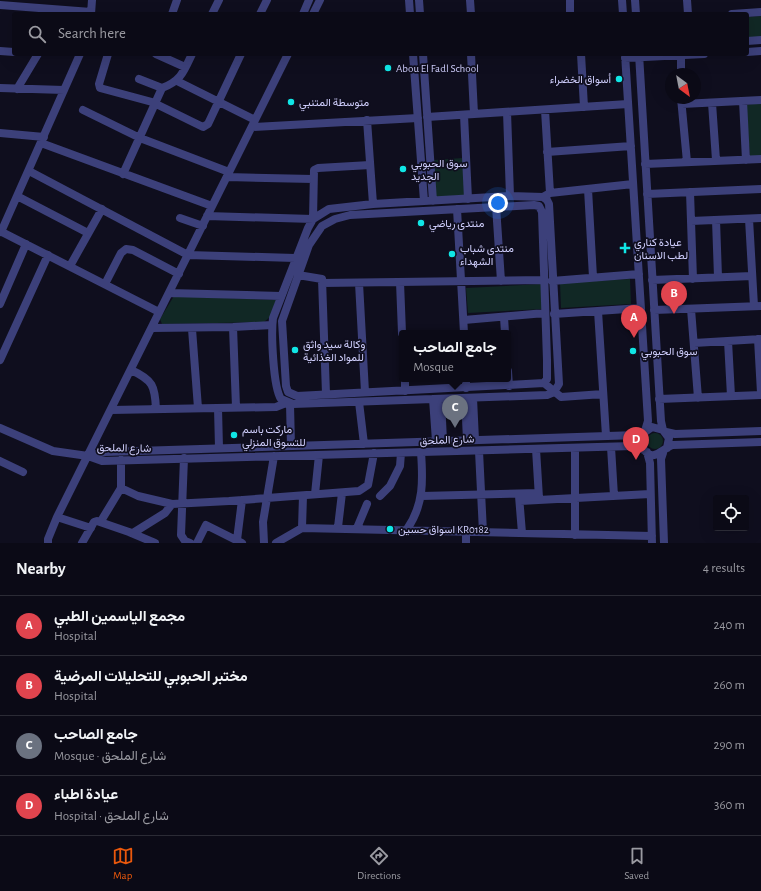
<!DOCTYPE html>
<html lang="en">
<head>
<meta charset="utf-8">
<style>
  :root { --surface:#0b0a16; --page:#191823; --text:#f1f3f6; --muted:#9a9aa1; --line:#2b2b35; --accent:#ea580c }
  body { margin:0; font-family:"Alegreya Sans",Vazirmatn,sans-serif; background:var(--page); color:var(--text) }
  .controls { position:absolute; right:12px; bottom:12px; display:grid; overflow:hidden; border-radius:4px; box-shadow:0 4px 16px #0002 }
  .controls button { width:36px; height:36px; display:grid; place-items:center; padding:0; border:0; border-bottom:1px solid var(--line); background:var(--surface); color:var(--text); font:20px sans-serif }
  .compass { position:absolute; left:665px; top:68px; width:36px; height:36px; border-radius:50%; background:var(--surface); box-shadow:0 4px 16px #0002; rotate:148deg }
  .you { position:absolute; left:498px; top:203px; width:14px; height:14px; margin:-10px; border:3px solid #fff; border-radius:50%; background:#1a73e8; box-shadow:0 0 0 6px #1a73e833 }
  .badge { display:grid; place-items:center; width:26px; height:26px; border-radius:50%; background:var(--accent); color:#fff; font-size:13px; font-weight:700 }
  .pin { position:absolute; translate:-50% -33px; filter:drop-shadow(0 1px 2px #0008) }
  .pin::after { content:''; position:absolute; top:21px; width:14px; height:12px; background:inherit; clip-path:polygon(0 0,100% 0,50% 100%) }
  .popup { position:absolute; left:399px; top:330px; width:112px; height:52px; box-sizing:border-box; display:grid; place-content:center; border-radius:4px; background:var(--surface); filter:drop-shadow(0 1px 3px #0005); font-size:13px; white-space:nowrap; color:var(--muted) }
  .popup b { font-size:15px; color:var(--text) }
  .popup::after { content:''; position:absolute; left:50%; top:100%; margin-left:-8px; border:8px solid transparent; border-top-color:var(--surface) }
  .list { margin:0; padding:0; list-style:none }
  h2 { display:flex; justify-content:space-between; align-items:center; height:52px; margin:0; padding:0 16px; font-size:17px }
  h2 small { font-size:13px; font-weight:400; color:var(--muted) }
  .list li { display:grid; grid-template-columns:26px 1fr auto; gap:12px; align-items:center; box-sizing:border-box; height:60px; padding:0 16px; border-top:1px solid var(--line) }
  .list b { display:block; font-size:15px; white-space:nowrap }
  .list p { margin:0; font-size:13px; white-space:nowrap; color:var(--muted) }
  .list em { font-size:13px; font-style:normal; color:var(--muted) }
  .icon { flex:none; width:22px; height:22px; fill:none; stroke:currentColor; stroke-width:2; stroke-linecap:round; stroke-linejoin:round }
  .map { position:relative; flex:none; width:761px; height:543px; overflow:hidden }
  .search { position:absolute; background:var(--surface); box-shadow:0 4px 16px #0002; left:12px; right:12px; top:12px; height:44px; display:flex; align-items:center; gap:10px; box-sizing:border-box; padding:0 14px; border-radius:4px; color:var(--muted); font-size:15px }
  .sheet { height:292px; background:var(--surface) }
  nav { display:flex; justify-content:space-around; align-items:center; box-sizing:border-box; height:56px; border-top:1px solid var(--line); background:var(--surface); font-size:11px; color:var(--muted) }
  nav a { display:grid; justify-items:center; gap:2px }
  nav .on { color:var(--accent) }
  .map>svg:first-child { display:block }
  .green { fill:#112825 }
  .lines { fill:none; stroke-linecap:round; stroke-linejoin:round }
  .minor { stroke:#3c407a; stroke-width:8 }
  .poi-dot { fill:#10e6e6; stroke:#0f0e1e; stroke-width:1.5 }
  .labels { text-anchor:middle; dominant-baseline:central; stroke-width:3.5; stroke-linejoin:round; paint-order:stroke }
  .poi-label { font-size:11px; fill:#cfcefc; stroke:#0f0e1e; text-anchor:start }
  .street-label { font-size:11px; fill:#cfcefc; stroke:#0f0e1e }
</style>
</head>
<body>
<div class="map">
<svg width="761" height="543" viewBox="0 0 761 543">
  <rect width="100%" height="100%" fill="#0f0e1e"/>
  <path class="green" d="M761,16V37L747,38V17Z
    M761,103V156L750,157L746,105Z
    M463,158L465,195L436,197L434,160Z
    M630,279L631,304L561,308L560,283Z
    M542,284L543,309L468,313L466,288Z
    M174,296L276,300L270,317L264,322L162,324L160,319Z
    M647 441a8 8 0 1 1 16 0a8 8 0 1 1-16 0Z"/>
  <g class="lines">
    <path class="minor" d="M409,0L410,14
      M419,0L420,14
      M470,0L471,14
      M570,0V14
      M622,0L623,14
      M635,0L636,14
      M687,0L688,14
      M0,5L91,12
      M91,14L92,0
      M172,14L177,0
      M212,14L219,0
      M260,14L267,0
      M303,14L309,0
      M313,14L320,0
      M732,14L761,12
      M747,41L761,40
      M0,51L14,52
      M747,52L761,51
      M108,54L99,84L100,88L152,102L203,127L208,124L241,54
      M156,54L185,67
      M413,54L424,201
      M423,54L433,201
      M471,54L474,114
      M581,54L584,107
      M625,54L648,421L645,431
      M639,54L661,421L663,430
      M681,55V74
      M625,58L704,54
      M139,79L162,88C181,81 184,71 192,54
      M177,81L255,120
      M0,88L64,90
      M17,89L38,54
      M681,98L687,162
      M743,101L746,160
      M712,103L716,160
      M682,104L761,100
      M83,110L140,138L229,172
      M545,110L550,193
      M507,112L510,196
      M464,115L468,199
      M427,117L628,104
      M367,120L373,204
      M252,127L418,118
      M0,133L44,137
      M41,143L212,206
      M547,152L631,146
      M645,164L761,159
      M29,171L188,255L295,258
      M123,174L162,88
      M227,177L313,179
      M588,189L593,277
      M690,192L693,279
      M647,194L761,189
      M17,196L88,233
      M543,197L547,200L549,204L559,384L554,392L547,395L293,404L281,399C273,387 271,333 273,318L308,228L313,219L329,209L373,204L510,196L543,197L550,193L633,184
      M534,205L539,206L542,212L547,360V379L544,383L297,396L288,392L286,386L282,321L309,245L322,226L335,219L350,215Z
      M496,206L501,281
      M457,209L464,333
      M207,216L313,219L314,170L318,168L370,165
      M180,218L203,226
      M749,219L754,306
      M716,220L718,277
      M691,221L761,218
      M0,231L159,312
      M1,232L80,54
      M70,266L102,209
      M298,275L322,279L326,394
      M652,280L752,276
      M552,281L639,274
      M400,282L402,333
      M322,283L543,280
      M359,283L365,392
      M105,284L121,253L126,249L133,250L179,274
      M169,293L281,296
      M0,304L26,244
      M691,309L698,398
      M654,310L761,306
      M598,311L606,436
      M554,314L641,308
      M504,317L505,333
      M464,320L545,313
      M233,327L236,407
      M152,328L233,327L272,325
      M192,329L198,408
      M758,339L761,393
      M728,341L731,396
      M694,343L761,339
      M0,360L48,255
      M131,370C153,380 155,386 156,409
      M508,371L509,386
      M405,379V391
      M466,379V388
      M544,383L561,397L603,394
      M465,398L467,440
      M473,398L475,440
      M433,399L436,441
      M441,399L443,441
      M659,399L761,395
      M359,402L364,444
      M290,404L291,446
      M218,408L219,448
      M111,410L276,407L286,403
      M0,428L53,451L88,456L102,461L633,446L644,450
      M645,432L652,427L663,430L669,438L667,448
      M666,432L675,434L761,431
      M611,447L614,496
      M642,447C653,465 662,448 673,445L761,442
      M575,448V535
      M536,449L539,498
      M479,451L483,532
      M647,452L650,463L652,543
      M663,453L661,459L664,543
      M88,456L105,452L638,435L644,433
      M184,458L181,535L185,541L190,543
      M0,461L23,472
      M121,488L138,496L172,504L229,501L359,491L368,485L374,453
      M315,494L319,455
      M380,496L390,486L400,466L401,453
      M422,496L538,493
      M519,496L522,533
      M520,501L650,494
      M57,517L91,528
      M101,521L121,488V460
      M338,527L342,493
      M302,528L303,496
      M357,528L367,504
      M407,529C424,505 423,480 421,452
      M133,533L165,513L172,504
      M237,540L242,500
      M48,543V539L57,517L288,54
      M82,543L94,522L97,521L129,532L155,543
      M197,543L206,525L242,543
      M264,543L263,522L274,456
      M276,543L302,528L652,536
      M466,543V531"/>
  </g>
  <g class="poi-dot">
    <circle cx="388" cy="68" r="4"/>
    <circle cx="619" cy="79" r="4"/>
    <circle cx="291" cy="102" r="4"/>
    <circle cx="403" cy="169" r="4"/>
    <circle cx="421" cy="223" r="4"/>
    <path d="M623 242h4v4h4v4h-4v4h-4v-4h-4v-4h4z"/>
    <circle cx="452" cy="254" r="4"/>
    <circle cx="295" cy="350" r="4"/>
    <circle cx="633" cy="351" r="4"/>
    <circle cx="234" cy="435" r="4"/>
    <circle cx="390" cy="529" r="4"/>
  </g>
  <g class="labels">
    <g class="poi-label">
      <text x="396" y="68">Abou El Fadl School</text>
      <text x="611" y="79" text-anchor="end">أسواق الخضراء</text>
      <text x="299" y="102">متوسطة المتنبي</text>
      <text x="411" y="163">سوق الحبوبي<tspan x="411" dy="13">الجديد</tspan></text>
      <text x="429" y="223">منتدى رياضي</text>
      <text x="634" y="242">عيادة كناري<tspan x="634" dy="13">لطب الاسنان</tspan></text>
      <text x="460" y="248">منتدى شباب<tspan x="460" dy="13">الشهداء</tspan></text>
      <text x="303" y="344">وكالة سيد واثق<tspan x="303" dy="13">للمواد الغذائية</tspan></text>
      <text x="641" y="351">سوق الحبوبي</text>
      <text x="242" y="429">ماركت باسم<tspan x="242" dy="13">للتسوق المنزلي</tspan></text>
      <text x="398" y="529">اسواق حسين KR0182</text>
    </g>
    <g class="street-label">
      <text transform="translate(447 440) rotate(-2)">شارع الملحق</text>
      <text transform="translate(124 448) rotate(1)">شارع الملحق</text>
    </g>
  </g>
</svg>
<div class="controls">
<button><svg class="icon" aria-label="locate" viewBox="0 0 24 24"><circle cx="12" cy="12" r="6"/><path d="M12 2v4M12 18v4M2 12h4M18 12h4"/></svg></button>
</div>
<svg class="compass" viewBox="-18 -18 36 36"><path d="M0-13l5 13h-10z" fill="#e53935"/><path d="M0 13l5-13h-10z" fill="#9a9aa1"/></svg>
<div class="you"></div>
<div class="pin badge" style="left:634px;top:338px;background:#e0444e">A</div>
<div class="pin badge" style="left:674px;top:314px;background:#e0444e">B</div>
<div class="pin badge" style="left:455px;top:428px;background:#6b7280">C</div>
<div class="popup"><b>جامع الصاحب</b>Mosque</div>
<div class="pin badge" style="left:636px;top:460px;background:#e0444e">D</div>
<div class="search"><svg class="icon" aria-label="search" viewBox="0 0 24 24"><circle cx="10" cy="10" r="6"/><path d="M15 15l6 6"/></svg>Search here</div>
</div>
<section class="sheet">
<h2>Nearby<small>4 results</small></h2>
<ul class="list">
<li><span class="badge" style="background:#e0444e">A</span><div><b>مجمع الياسمين الطبي</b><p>Hospital</p></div><em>240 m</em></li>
<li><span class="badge" style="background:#e0444e">B</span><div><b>مختبر الحبوبي للتحليلات المرضية</b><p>Hospital</p></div><em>260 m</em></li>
<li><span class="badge" style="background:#6b7280">C</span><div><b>جامع الصاحب</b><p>Mosque · شارع الملحق</p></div><em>290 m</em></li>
<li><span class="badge" style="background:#e0444e">D</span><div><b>عيادة اطباء</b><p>Hospital · شارع الملحق</p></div><em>360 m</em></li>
</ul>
</section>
<nav>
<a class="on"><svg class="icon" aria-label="map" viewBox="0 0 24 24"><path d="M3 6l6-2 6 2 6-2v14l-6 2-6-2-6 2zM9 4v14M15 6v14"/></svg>Map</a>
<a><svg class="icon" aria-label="directions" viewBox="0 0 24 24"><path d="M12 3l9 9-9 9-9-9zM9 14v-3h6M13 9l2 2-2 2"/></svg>Directions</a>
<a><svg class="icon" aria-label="saved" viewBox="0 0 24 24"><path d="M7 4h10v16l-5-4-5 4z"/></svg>Saved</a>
</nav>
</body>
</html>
